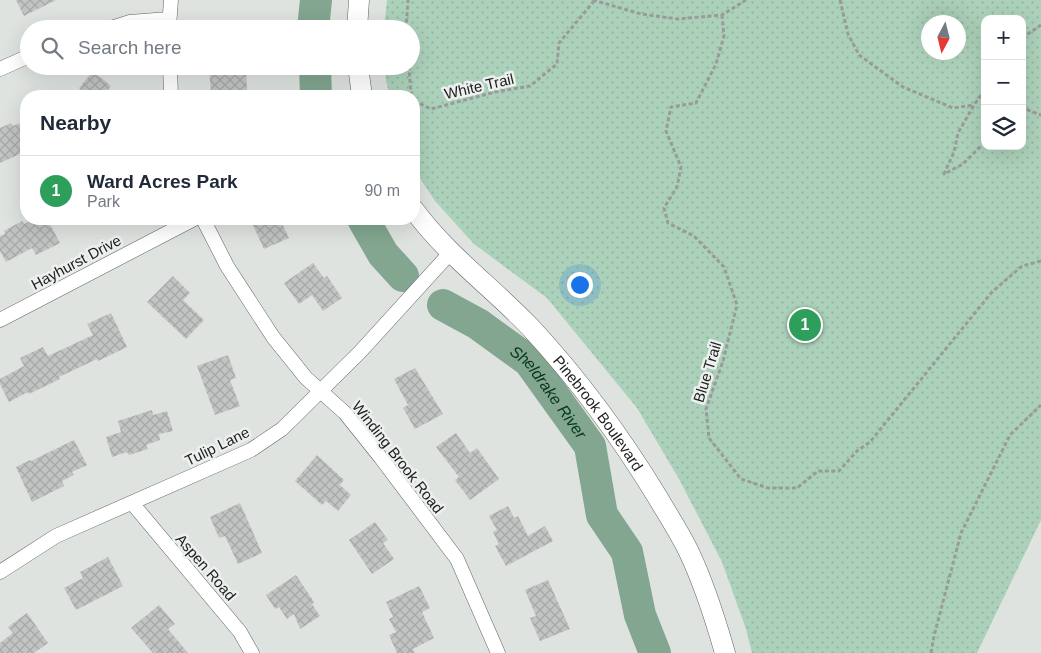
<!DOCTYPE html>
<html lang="en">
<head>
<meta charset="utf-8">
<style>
  :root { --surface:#fff; --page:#f2f2f3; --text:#1f2937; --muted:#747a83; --line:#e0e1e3; --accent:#0b8043 }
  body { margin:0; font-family:Helvetica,sans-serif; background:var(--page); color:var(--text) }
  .controls { position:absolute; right:15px; top:15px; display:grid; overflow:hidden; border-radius:10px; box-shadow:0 5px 20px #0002 }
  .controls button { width:45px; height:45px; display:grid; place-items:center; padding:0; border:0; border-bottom:1px solid var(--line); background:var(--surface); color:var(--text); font:25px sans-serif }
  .compass { position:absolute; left:921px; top:15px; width:45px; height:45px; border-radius:50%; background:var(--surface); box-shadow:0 5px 20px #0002; rotate:187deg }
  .you { position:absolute; left:579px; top:284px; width:18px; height:18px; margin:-12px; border:4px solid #fff; border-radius:50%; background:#1a73e8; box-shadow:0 0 0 8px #1a73e833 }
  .badge { display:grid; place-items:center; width:32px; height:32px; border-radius:50%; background:var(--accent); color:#fff; font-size:16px; font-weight:700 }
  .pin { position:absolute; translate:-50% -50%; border:2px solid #fff; box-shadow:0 1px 5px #0006 }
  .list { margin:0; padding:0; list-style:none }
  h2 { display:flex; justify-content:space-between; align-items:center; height:65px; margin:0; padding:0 20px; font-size:21px }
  h2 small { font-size:16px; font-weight:400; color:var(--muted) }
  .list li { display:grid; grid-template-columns:32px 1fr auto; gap:15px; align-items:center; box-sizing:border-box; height:70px; padding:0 20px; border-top:1px solid var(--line) }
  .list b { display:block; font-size:19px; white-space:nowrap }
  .list p { margin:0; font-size:16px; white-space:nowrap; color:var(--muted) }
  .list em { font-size:16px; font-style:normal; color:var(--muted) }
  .icon { flex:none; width:28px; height:28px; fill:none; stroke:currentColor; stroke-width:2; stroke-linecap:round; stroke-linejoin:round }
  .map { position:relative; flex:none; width:1041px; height:653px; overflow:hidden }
  .search { position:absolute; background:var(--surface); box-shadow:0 5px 20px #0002; left:20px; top:20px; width:400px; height:55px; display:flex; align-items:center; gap:12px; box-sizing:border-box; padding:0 18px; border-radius:28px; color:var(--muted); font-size:19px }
  .panel { position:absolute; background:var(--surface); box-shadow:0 5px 20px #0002; left:20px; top:90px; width:400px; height:135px; border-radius:20px }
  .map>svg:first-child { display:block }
  .park { fill:url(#park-dots); fill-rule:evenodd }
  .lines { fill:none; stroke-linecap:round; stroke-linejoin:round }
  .river { stroke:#82a690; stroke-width:32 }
  .building { fill:url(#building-cross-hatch) }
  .street-casing { stroke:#5f6260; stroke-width:15 }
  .secondary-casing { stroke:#5f6260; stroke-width:21 }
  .path { stroke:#989b99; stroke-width:3; stroke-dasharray:4 2.5; stroke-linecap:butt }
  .street { stroke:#fff; stroke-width:14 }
  .secondary { stroke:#fff; stroke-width:20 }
  .labels { text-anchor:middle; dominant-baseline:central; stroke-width:5; stroke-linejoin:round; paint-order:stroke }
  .street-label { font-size:15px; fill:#1d1e1d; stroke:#ecf0ee }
  .water-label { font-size:16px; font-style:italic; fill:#05351f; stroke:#ecf0ee }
</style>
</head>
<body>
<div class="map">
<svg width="1041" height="653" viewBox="0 0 1041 653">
  <defs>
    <pattern id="park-dots" width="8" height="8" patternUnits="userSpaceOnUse" patternTransform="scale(1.25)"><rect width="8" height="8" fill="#acd1ba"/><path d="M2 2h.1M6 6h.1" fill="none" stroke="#94b39f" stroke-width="1.8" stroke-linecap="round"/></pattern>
    <pattern id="building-cross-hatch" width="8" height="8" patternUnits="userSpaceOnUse" patternTransform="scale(1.25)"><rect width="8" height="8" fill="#c1c4c2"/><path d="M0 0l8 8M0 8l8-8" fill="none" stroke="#a5a8a6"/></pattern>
  </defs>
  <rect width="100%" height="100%" fill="#dfe3e0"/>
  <path class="park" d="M387,0H1041V520L977,653H752L746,629L722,562L679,479L637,408L547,298L474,244L435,201L414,169V96H390L386,81L385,66H411V29H384ZM985,19H1022V146H985ZM928,22H958V52H928Z"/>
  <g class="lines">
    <g class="river">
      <path d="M313,29L316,0"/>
      <path d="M315,66L316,96"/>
      <path d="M363,219L383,254L403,276"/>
      <path id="s1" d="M443,305L478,324L529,361L590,446L602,515L627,552L640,615L655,653"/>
    </g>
  </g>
  <path class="building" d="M16,0H56L24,16Z
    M218,66H246L247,91L211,93L209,68H218Z
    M93,71L111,86L103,96H76L81,90L79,88Z
    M26,121V151L0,163V128L11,123L13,126Z
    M35,219H47L60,243L36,255L32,248L6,262L0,251V236L5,234L4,231L22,221L24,224Z
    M260,219H280L289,238L264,249L251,221Z
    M313,263L324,278L327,276L342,298L323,311L312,295L299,304L284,283Z
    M173,276L190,293L183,300L204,320L186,339L147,302Z
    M111,313L127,347L98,361L97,359L59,377L60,379L29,394L28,392L9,402L0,384V379L24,366L20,358L43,347L48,356L93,335L87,324Z
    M228,355L236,378L230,380L240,406L215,415L197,366Z
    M415,368L443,414L415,429L403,408L408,405L394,379Z
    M152,410L153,415L167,411L173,431L159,434L160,440L146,445L148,449L129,455L127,452L112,457L106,437L121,432L118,421Z
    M456,433L470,453L477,448L499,479L470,500L455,480L459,477L436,447Z
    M74,440L87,465L72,472L74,475L62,481L64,486L32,502L16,467L30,460L31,461Z
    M317,455L344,480L340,485L351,495L338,511L326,501L322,505L295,481Z
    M240,503L262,553L238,564L225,536L219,538L210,517Z
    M508,506L514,518L518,516L528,536L545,526L553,541L506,566L495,546L499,544L493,532L497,530L489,516Z
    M375,522L388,540L383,543L394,559L372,574L349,540Z
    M108,557L123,586L76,610L64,588L83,578L80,572Z
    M296,575L314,602L312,604L320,616L300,629L294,614L287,619L279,607L275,609L266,595Z
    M548,580L570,629L540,641L530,618L536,616L525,590Z
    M419,586L430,608L422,612L434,638L413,649L415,653H397L389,635L396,632L389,619L393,617L386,602Z
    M159,605L175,624L168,629L188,653H153L131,628Z
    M27,613L48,643L34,653H0V643L13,633L8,627Z"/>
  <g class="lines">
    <defs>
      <path id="street" d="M169,27L171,0
        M108,29L130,22L168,19
        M170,66L171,96
        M0,69L29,56
        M203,219L227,266L273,337L306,378L345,413L381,458L457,559L498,653
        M0,320L194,219
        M132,503L240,632L252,653
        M0,572L56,536L251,450L282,429L360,352L451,252"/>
      <g id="secondary">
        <path d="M357,29L359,0"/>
        <path d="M358,66L362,96"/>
        <path id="s2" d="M414,210C447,255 493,288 531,328C579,380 621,437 658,498C668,515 679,532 688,550C704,583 715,618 725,653"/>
      </g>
    </defs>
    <use href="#street" class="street-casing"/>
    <use href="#secondary" class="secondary-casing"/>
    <path class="path" d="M593,0L641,14L678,19L722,15L746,0
      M840,0L848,34L859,55L903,87L953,108L974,105
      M722,15L724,36L716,64L696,103L671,107L666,131L681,167L677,187L664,208L668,223L694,236L724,267L737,305L723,361L706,409L709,438L741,479L768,488H797L818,471H839L857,451L870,442L992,292L1022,266L1041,261
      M406,29L408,0
      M1022,38L1041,25
      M409,66L411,96
      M985,90L974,105L958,133L954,152L944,174L963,164L985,142
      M414,101L431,109L495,92L530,86L557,64L559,43L594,1
      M1022,115L1028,110L1041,115
      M931,653L934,636L961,533L1010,435L1041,405"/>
    <use href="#street" class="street"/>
    <use href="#secondary" class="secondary"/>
  </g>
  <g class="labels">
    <g class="street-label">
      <text transform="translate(479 86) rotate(-13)">White Trail</text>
      <text transform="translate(76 262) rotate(-28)">Hayhurst Drive</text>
      <text transform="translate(707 372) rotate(-73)">Blue Trail</text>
      <text stroke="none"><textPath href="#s2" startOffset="275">Pinebrook Boulevard</textPath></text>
      <text transform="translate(217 446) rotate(-26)">Tulip Lane</text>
      <text transform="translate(398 457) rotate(52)">Winding Brook Road</text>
      <text transform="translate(206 567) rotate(49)">Aspen Road</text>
    </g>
    <g class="water-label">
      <text stroke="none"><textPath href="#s1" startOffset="139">Sheldrake River</textPath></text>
    </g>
  </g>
</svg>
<div class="controls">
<button>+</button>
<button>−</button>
<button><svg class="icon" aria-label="layers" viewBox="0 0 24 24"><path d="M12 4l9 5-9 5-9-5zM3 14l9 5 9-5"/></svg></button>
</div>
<svg class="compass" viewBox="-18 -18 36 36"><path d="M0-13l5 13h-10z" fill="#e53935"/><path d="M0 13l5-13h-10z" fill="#747a83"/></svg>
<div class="you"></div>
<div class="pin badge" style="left:805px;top:325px;background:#2e9e5b">1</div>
<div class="search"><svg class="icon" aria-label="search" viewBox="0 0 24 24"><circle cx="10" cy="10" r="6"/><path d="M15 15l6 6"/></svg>Search here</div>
<section class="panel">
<h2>Nearby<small></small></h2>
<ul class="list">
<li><span class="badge" style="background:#2e9e5b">1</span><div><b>Ward Acres Park</b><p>Park</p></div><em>90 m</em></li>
</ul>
</section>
</div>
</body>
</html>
